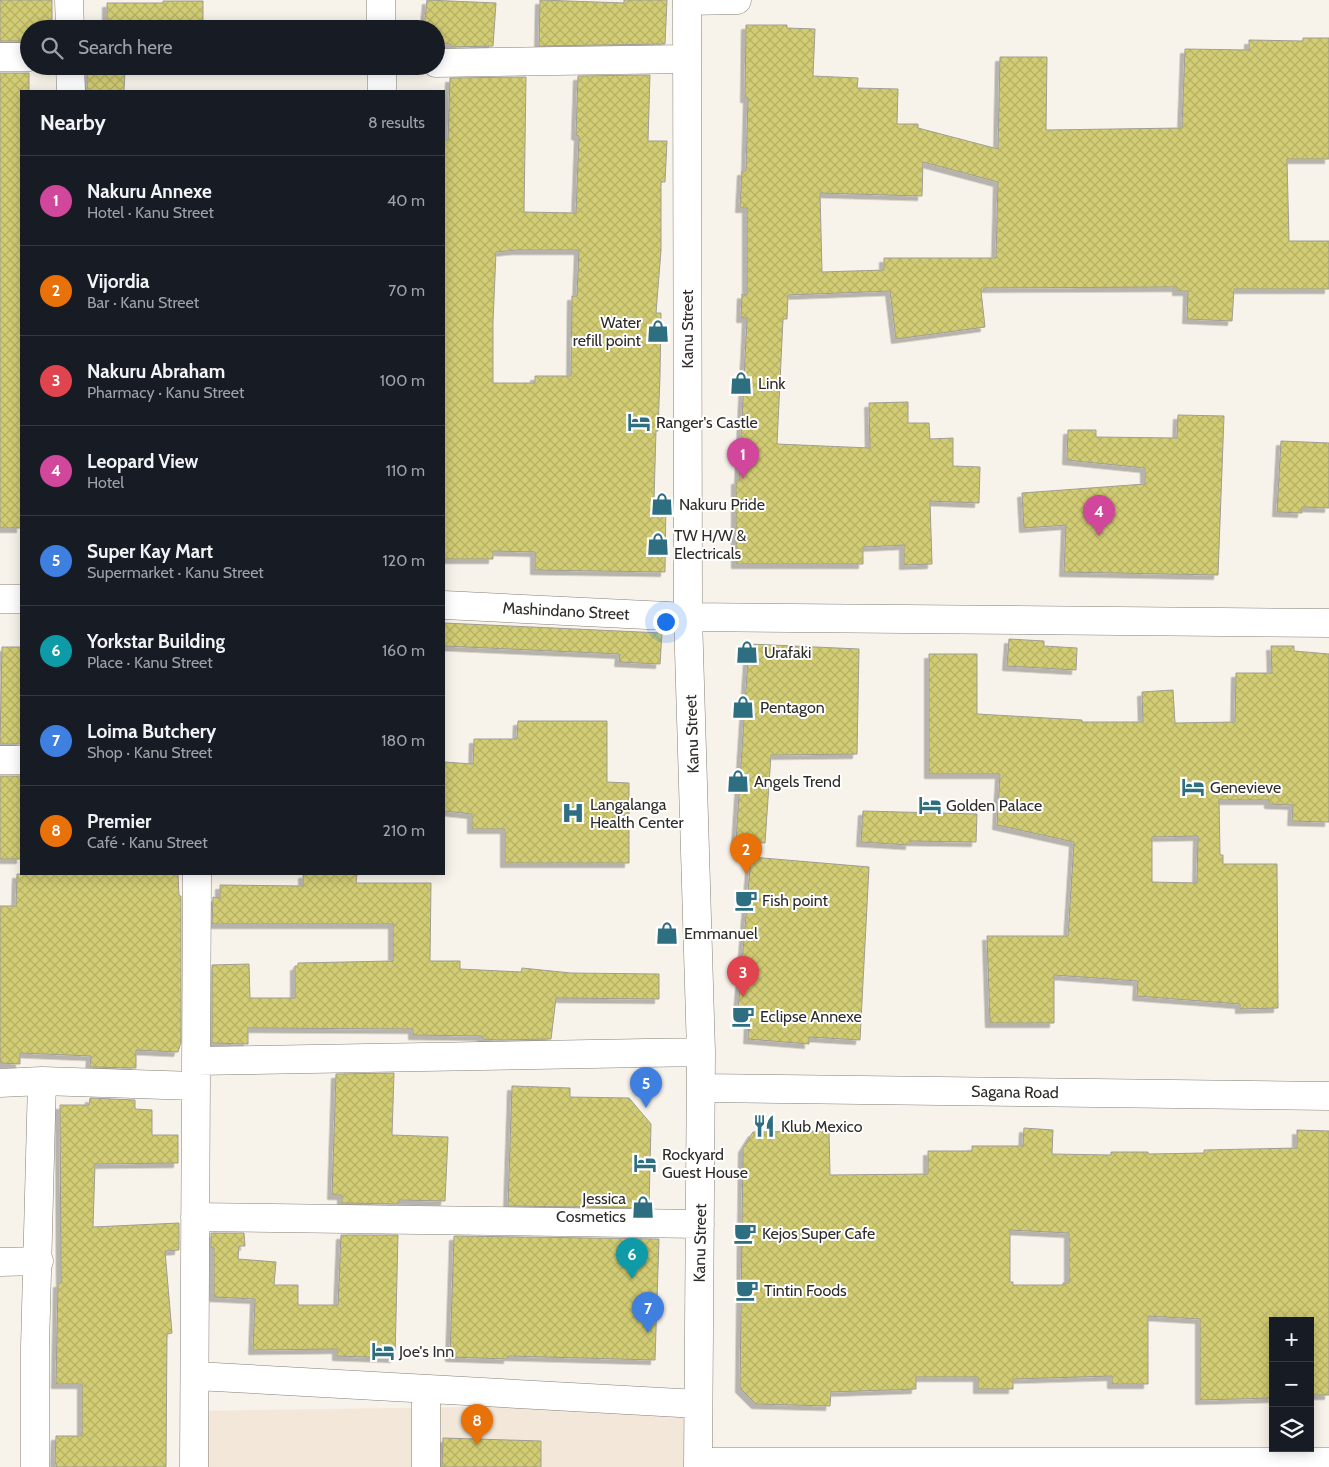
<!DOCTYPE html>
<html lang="en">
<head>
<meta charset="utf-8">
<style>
  :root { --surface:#171b24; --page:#20242c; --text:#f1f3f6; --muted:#9ea1a6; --line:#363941; --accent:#2d6f81 }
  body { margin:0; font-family:Cabin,sans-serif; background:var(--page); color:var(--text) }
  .controls { position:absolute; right:15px; bottom:15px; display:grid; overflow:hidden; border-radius:0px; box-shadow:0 2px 12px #0003 }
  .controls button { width:45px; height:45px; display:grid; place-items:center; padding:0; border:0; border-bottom:1px solid var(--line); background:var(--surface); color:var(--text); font:25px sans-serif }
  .you { position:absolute; left:665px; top:621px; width:18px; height:18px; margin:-12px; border:4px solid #fff; border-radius:50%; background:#1a73e8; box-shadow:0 0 0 8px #1a73e833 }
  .badge { display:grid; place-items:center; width:32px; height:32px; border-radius:50%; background:var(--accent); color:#fff; font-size:16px; font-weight:700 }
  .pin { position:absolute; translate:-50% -41px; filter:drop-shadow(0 1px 2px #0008) }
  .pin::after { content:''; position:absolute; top:26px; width:18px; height:15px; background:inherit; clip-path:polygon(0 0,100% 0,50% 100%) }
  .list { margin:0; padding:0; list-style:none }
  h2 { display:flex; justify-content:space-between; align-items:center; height:65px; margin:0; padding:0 20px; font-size:21px }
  h2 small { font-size:16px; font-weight:400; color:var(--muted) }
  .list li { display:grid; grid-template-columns:32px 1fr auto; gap:15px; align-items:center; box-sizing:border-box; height:90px; padding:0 20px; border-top:1px solid var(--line) }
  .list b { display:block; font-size:19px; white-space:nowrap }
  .list p { margin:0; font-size:16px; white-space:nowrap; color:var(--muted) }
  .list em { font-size:16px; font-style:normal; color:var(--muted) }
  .icon { flex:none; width:28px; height:28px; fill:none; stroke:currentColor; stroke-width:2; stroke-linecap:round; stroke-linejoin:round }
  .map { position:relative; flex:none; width:1329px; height:1467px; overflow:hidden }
  .search { position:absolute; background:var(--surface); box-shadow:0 2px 12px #0003; left:20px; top:20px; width:425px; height:55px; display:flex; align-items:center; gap:12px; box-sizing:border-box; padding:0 18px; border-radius:28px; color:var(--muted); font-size:19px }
  .panel { position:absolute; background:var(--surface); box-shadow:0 2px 12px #0003; left:20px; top:90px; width:425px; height:785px; border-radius:0px }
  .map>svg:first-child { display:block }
  .built { fill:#f2e7d9 }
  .building { fill:url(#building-cross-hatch); stroke:#9f9e95; fill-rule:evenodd; filter:url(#shadow) }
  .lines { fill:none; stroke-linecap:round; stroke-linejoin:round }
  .minor-casing { stroke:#858078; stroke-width:29 }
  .minor { stroke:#fff; stroke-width:28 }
  .labels { text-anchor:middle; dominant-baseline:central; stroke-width:4; stroke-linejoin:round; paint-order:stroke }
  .poi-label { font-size:16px; fill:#2e2b28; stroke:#fff; text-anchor:start }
  .street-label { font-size:16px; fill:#2e2b28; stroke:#fff }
</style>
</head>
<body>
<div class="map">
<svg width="1329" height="1467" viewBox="0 0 1329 1467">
  <defs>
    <pattern id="building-cross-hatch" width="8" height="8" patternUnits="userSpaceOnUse" patternTransform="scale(1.25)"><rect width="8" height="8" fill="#d2cd74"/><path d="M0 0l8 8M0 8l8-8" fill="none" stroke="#b5b064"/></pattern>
    <filter id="shadow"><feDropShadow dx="-4.5" dy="4.5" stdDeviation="0" flood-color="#0004"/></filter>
  </defs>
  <rect width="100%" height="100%" fill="#f8f3ea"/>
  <path class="built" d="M698,1404V1467H189V1411Z"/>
  <path class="building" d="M0,0H52V29H29V41H0Z
    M427,0L496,3L493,46L451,47V44L436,43V29H424Z
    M540,0L624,3V0H667L665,44L539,46Z
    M163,1H203V29H107V3H163Z
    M746,25H787V28L815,29L813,76L858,78L857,88L898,89L897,124H918V128L998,149L1000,57H1047L1046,130L1182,128L1185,49L1249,50V40L1303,41V38H1329V159H1287L1289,241H1329V289H1234L1232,321L1187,319L1188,291H1177V287L984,288V291H981L985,327L896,339L890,291L788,295L787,319H783L777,444L870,448L869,403L908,402V423H929L930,439L953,438V466L980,467L979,503L930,501L932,564L904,565V545L863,547V564H736V480H739L747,318H741L742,294L747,295V208H740L742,171H746L748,98H745ZM923,162L998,182L996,258H884V270L822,272L820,193L922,196Z
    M87,71H125L124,91H87Z
    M0,73H29V91H21V528H0Z
    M650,75L648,141H667L665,182H661V250L656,313H661L660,375L658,431H656L654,499H666L665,572L535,570V552L493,551V559H444V140H448L450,78L526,77L524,212L576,213L579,136L576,135L578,76ZM516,250H579L577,296H572L571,376H535V383H493V322L496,252Z
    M1178,415L1224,416L1218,575L1064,572L1066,525L1024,528L1022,493L1145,484V468L1067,460L1068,430H1096V437L1177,438Z
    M1281,441L1329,443V508L1302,507V513L1277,512Z
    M444,623L662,633L660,664L619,662L620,654L444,646Z
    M1009,639L1044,641V646L1077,648L1076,670L1007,666Z
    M749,644L859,649L857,754L771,755L765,843L736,841Z
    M1271,646H1294V651L1329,654V822L1292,821L1293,805L1269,804V800H1219L1220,855H1223V864H1277L1278,1008L1240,1009V1004L1137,996L1138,981L1054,975V1023H990L987,936H1068L1074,842L997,825L1000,774H929V654H977V714L1082,720V722H1143L1142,692L1173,690L1175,723L1235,722L1236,673H1272ZM1198,836L1197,883L1152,882V837Z
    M2,647H21V744H0Z
    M518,721H607V782L629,783V863H505V829H472V814L444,811V762L473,764L474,739H517Z
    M0,776H21V859H0Z
    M863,811L977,814L976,842L910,841V845L861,842Z
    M751,857L869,867L860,1040L809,1037V1044L748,1039L749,1022L737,1021Z
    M17,874H178L179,896H181V1042L178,1052L136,1050V1068L90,1067L91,1056L20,1053V1064L0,1063V906H16Z
    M303,874H357L356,883H431L430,961H460V969L521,972L522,968L571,973L659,974V999L556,998L551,1039L500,1040L482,1039V1036L413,1035V1029L248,1028V1044L212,1043V965L249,964L250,998H295V966H298V963L393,961V924H212L213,897L220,898V885L303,886Z
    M394,1073L392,1135L448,1137L445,1201L399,1200V1204L342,1203V1195H332L336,1074Z
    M512,1086L570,1088V1097L629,1098L651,1124L649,1208L508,1206Z
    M90,1098L135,1100V1109L152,1110V1135H178V1163L95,1164L93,1227L179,1223V1250L165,1251L172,1333L167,1334L166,1467H57L55,1461L56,1436H82V1384H56L58,1283H61L60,1105H89Z
    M1024,1128L1053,1130L1052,1154L1111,1155V1152H1148V1154L1204,1153V1150L1297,1148V1130L1329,1131V1395H1310V1321H1273V1398L1200,1400V1319L1148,1316V1384H1112V1376L1013,1379V1389H978V1377H916V1389L831,1392L830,1406L756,1404L740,1388L743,1148L753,1132L829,1131L830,1175L928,1174V1151H972V1146H1023ZM1010,1230L1069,1233V1283H1063V1285H1013V1282H1010Z
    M211,1233H244L245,1246H239L238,1259L276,1262L274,1285H298V1305H338L341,1235H398L395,1358L337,1356V1349L253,1350L255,1299L214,1297V1248H211Z
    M454,1236L659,1239L655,1360L508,1356V1359L450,1357Z
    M443,1438L541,1441V1467H442Z"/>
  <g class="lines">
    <defs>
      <path id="minor" d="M69,0L70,29
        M381,0V29
        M687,0L688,617L701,1052L698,1467
        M687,1L737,0
        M0,57H29
        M436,63L686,59
        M70,66L71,91
        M382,91V66
        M0,599H21
        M444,605L688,617L1329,623
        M0,760H21
        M196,1061L701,1052
        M0,1083L42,1081L195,1086
        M701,1088L1329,1096
        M195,1217L700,1224
        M0,1262L39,1261
        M196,1376L698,1404
        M426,1389V1467
        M698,1462H1329
        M35,1467V1348L42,1081
        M194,1467L197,874"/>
    </defs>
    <use href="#minor" class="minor-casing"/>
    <use href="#minor" class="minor"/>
  </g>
  <defs>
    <symbol id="shop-bare" viewBox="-9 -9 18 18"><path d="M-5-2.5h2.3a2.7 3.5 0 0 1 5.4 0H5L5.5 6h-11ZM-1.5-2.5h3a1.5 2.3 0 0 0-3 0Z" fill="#2d6f81" stroke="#fff" stroke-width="2.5" paint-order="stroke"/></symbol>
    <symbol id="hotel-bare" viewBox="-9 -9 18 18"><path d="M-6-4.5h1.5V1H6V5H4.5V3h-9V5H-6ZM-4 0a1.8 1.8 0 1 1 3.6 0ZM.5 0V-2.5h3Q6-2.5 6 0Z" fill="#2d6f81" stroke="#fff" stroke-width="2.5" paint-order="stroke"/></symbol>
    <symbol id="hospital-bare" viewBox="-9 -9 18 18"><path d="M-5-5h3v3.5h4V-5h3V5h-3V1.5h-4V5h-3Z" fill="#2d6f81" stroke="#fff" stroke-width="2.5" paint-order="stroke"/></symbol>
    <symbol id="cafe-bare" viewBox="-9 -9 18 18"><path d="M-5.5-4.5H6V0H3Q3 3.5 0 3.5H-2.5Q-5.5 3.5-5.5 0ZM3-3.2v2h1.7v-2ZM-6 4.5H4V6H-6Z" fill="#2d6f81" stroke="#fff" stroke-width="2.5" paint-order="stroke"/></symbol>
    <symbol id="restaurant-bare" viewBox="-9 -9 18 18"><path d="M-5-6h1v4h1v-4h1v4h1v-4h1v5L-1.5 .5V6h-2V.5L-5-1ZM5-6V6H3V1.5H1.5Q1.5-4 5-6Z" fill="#2d6f81" stroke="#fff" stroke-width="2.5" paint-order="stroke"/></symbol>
  </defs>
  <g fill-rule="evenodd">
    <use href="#shop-bare" x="642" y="315" width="32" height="32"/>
    <use href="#shop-bare" x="725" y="367" width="32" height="32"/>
    <use href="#hotel-bare" x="623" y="406" width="32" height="32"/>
    <use href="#shop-bare" x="646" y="488" width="32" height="32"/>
    <use href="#shop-bare" x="642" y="528" width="32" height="32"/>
    <use href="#shop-bare" x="731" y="636" width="32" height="32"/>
    <use href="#shop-bare" x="727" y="691" width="32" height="32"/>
    <use href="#shop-bare" x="722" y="765" width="32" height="32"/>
    <use href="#hotel-bare" x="1177" y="771" width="32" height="32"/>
    <use href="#hotel-bare" x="914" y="789" width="32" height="32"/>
    <use href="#hospital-bare" x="557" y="797" width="32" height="32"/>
    <use href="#cafe-bare" x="730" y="884" width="32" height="32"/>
    <use href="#shop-bare" x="651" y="917" width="32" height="32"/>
    <use href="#cafe-bare" x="727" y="1000" width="32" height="32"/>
    <use href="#restaurant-bare" x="748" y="1110" width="32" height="32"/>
    <use href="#hotel-bare" x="629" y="1147" width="32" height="32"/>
    <use href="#shop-bare" x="627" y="1191" width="32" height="32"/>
    <use href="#cafe-bare" x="729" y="1217" width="32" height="32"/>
    <use href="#cafe-bare" x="731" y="1274" width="32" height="32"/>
    <use href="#hotel-bare" x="367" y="1335" width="32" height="32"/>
  </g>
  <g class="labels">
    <g class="poi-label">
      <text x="641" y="322" text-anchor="end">Water<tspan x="641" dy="18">refill point</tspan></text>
      <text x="758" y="383">Link</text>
      <text x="656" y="422">Ranger's Castle</text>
      <text x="679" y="504">Nakuru Pride</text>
      <text x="674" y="535">TW H/W &amp;<tspan x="674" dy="18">Electricals</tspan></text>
      <text x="764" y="652">Urafaki</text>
      <text x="760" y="707">Pentagon</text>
      <text x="754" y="781">Angels Trend</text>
      <text x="1210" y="787">Genevieve</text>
      <text x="590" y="804">Langalanga<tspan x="590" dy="18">Health Center</tspan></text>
      <text x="946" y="805">Golden Palace</text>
      <text x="762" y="900">Fish point</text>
      <text x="684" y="933">Emmanuel</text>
      <text x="760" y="1016">Eclipse Annexe</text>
      <text x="781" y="1126">Klub Mexico</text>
      <text x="662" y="1154">Rockyard<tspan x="662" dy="18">Guest House</tspan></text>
      <text x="626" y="1198" text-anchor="end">Jessica<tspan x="626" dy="18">Cosmetics</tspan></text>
      <text x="762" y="1233">Kejos Super Cafe</text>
      <text x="764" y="1290">Tintin Foods</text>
      <text x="399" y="1351">Joe's Inn</text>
    </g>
    <g class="street-label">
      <text transform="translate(687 329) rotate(-90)">Kanu Street</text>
      <text transform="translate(566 611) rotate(3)">Mashindano Street</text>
      <text transform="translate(692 734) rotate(-92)">Kanu Street</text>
      <text transform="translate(1015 1092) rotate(1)">Sagana Road</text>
      <text transform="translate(700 1243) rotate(-89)">Kanu Street</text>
    </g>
  </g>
</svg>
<div class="controls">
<button>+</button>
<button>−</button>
<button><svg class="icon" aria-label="layers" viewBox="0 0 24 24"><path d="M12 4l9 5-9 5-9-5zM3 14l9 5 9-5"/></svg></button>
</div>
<div class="you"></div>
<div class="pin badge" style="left:743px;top:479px;background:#d1479c">1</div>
<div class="pin badge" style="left:746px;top:874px;background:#e8710a">2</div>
<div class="pin badge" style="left:743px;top:997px;background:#e0444e">3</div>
<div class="pin badge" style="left:1099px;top:536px;background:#d1479c">4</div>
<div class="pin badge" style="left:646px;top:1108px;background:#3f7fe0">5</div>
<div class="pin badge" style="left:632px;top:1279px;background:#0f9aa8">6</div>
<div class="pin badge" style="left:648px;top:1333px;background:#3f7fe0">7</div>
<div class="pin badge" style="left:477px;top:1445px;background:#e8710a">8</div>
<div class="search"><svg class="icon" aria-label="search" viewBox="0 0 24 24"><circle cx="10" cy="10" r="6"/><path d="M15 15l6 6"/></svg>Search here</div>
<section class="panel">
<h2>Nearby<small>8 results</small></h2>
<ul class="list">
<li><span class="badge" style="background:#d1479c">1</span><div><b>Nakuru Annexe</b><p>Hotel · Kanu Street</p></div><em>40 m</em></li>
<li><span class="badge" style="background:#e8710a">2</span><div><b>Vijordia</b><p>Bar · Kanu Street</p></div><em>70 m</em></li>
<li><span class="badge" style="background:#e0444e">3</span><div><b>Nakuru Abraham</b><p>Pharmacy · Kanu Street</p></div><em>100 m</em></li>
<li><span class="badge" style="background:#d1479c">4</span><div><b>Leopard View</b><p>Hotel</p></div><em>110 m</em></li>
<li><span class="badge" style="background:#3f7fe0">5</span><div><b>Super Kay Mart</b><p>Supermarket · Kanu Street</p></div><em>120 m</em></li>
<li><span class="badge" style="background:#0f9aa8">6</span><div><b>Yorkstar Building</b><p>Place · Kanu Street</p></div><em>160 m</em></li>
<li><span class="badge" style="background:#3f7fe0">7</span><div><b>Loima Butchery</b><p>Shop · Kanu Street</p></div><em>180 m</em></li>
<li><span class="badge" style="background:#e8710a">8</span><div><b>Premier</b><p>Café · Kanu Street</p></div><em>210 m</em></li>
</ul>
</section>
</div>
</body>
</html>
